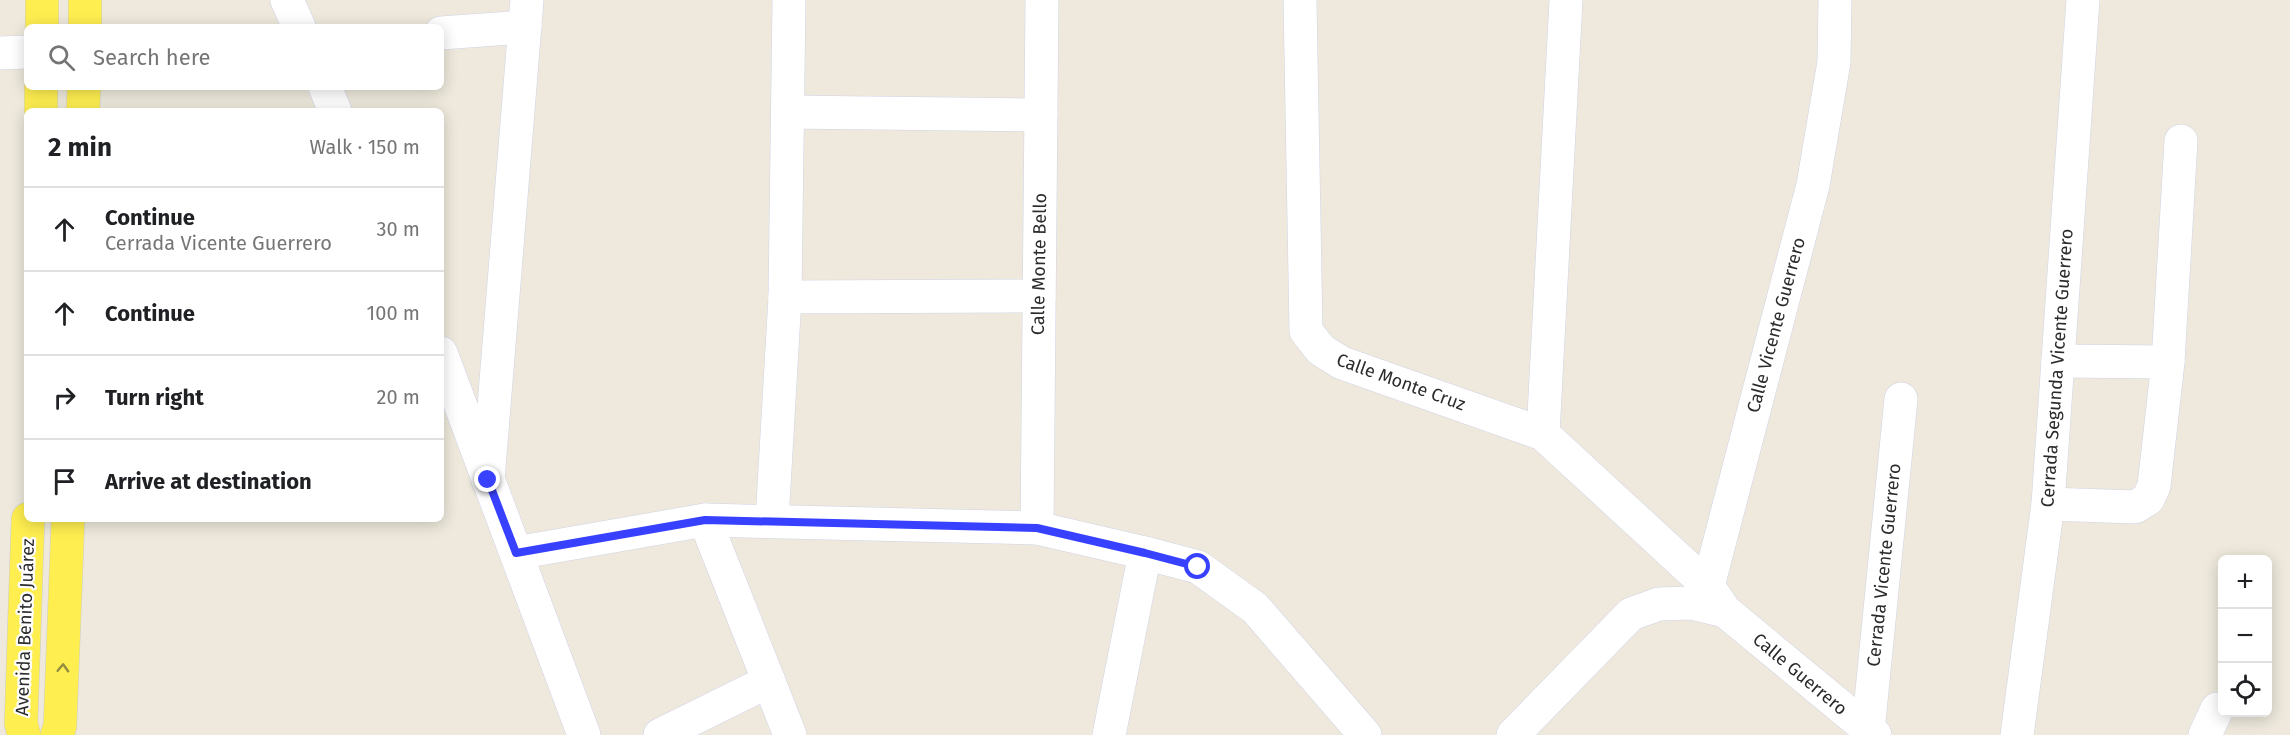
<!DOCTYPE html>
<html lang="en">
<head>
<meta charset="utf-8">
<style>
  body { margin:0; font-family:"Fira Sans",sans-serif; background:#f2f2f2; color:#202124 }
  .controls { position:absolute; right:18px; bottom:18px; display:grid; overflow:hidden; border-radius:9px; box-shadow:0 3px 15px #0003 }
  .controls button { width:54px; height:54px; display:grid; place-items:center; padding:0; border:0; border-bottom:2px solid #e0e0e0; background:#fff; color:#202124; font:30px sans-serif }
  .stop { position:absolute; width:18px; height:18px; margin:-14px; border:4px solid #3841ff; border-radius:50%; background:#fff }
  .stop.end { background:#3841ff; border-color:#fff; box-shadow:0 2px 6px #0008 }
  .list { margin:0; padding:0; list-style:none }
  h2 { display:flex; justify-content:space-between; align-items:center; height:78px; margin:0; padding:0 24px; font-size:26px }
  h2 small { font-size:20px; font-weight:400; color:#757577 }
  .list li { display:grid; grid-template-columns:39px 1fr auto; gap:18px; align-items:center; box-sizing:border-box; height:84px; padding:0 24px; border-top:2px solid #e0e0e0 }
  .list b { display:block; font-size:22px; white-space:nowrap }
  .list p { margin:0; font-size:20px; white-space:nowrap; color:#757577 }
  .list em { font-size:20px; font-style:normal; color:#757577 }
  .icon { flex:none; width:33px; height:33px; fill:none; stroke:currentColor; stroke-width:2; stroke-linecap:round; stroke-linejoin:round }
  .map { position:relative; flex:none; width:2290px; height:735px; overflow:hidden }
  .search { position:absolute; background:#fff; box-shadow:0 3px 15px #0003; left:24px; top:24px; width:420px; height:66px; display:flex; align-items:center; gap:15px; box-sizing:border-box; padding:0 21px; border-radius:9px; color:#757577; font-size:22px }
  .panel { position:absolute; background:#fff; box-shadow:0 3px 15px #0003; left:24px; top:108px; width:420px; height:414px; border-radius:9px }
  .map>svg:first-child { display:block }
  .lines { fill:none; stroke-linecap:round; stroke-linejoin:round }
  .minor-casing { stroke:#d1d2e5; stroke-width:34 }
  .major-casing { stroke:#ccc; stroke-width:34 }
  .minor { stroke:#fff; stroke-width:33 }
  .major { stroke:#feee50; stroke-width:33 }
  .oneway { stroke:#948c3e }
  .route { stroke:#3841ff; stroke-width:8 }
  .labels { text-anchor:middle; stroke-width:4.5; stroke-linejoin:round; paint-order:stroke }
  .street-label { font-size:18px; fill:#2b2b2b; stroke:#fff }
</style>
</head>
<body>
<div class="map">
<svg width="2290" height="735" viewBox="0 0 2290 735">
  <rect width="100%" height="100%" fill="#eee9dc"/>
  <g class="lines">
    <g class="minor-casing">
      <g id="minor">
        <path d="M287,0L299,27"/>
        <path d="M1300,0L1306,331L1321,350L1342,363L1543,434L1708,586L1725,611L1875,735"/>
        <path d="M441,33L525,27"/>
        <path d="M0,53L27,52"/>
        <path d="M325,87L335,111"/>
        <path d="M788,112L1041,115"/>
        <path d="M785,297L1039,296"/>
        <path d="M441,353L584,735"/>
        <path d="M2058,361L2168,362"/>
        <path d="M1543,434L1566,0"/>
        <path d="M488,480L527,0"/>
        <path d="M2048,504L2135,507L2148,499L2154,486L2168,362L2181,141"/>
        <path d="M705,520L790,735"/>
        <path d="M772,521L785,297L789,0"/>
        <path d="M1037,528L1042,0"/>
        <path d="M516,553L705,520L1037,528L1145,553L1198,567L1255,608L1365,735"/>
        <path d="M1708,586L1813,185L1834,62L1835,0"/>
        <path d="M1868,731L1901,399"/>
        <path d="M660,735L769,681"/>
        <path d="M1109,735L1145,553"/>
        <path d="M1513,735L1631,614L1659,604L1691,603L1725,611"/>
        <path d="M2017,735L2048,504L2083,0"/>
        <path d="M2205,735L2217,709"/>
      </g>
    </g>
    <g class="major-casing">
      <g id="major">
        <path d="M42,0V27"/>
        <path d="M85,0V27"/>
        <path d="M41,111V87"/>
        <path d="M83,111L84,87"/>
        <path d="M24,735L21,723L28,519"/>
        <path d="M57,735L60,726L68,519"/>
      </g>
    </g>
    <use href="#minor" class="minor"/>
    <use href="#major" class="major"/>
  </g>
  <defs><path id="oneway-chevron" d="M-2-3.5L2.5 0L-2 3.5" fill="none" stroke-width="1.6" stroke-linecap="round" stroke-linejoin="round" transform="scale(1.5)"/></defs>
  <use class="oneway" href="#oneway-chevron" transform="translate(63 668) rotate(-88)"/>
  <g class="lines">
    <path class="route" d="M488,480L516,553L705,520L1037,528L1145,553L1198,567"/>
  </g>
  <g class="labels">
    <g class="street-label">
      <text transform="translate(1039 264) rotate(-89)" y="6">Calle Monte Bello</text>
      <text transform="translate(1776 325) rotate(-75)" y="6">Calle Vicente Guerrero</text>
      <text transform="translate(2057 368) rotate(-86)" y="6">Cerrada Segunda Vicente Guerrero</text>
      <text transform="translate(1401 382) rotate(20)" y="6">Calle Monte Cruz</text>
      <text transform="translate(1884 565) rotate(-84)" y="6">Cerrada Vicente Guerrero</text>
      <text transform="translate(25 627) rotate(-88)" y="6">Avenida Benito Juárez</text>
      <text transform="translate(1800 674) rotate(40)" y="6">Calle Guerrero</text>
    </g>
  </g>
</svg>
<div class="controls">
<button>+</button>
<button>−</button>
<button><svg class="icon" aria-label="locate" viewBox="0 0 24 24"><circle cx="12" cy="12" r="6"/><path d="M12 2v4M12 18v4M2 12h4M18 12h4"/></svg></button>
</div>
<div class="stop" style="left:1198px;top:567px"></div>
<div class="stop end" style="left:488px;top:480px"></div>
<div class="search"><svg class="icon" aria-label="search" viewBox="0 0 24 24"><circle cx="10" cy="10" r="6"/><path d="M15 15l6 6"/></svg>Search here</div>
<section class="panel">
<h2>2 min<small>Walk · 150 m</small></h2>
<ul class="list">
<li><svg class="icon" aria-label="ahead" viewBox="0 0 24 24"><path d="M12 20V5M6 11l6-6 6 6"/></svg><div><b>Continue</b><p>Cerrada Vicente Guerrero</p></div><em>30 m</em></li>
<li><svg class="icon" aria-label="ahead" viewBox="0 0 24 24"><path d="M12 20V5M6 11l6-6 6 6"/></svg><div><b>Continue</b></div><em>100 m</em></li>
<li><svg class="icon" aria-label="right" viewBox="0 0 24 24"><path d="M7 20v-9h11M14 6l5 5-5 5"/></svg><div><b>Turn right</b></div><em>20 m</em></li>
<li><svg class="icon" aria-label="arrive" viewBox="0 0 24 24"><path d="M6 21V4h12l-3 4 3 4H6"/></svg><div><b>Arrive at destination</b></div></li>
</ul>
</section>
</div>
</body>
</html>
